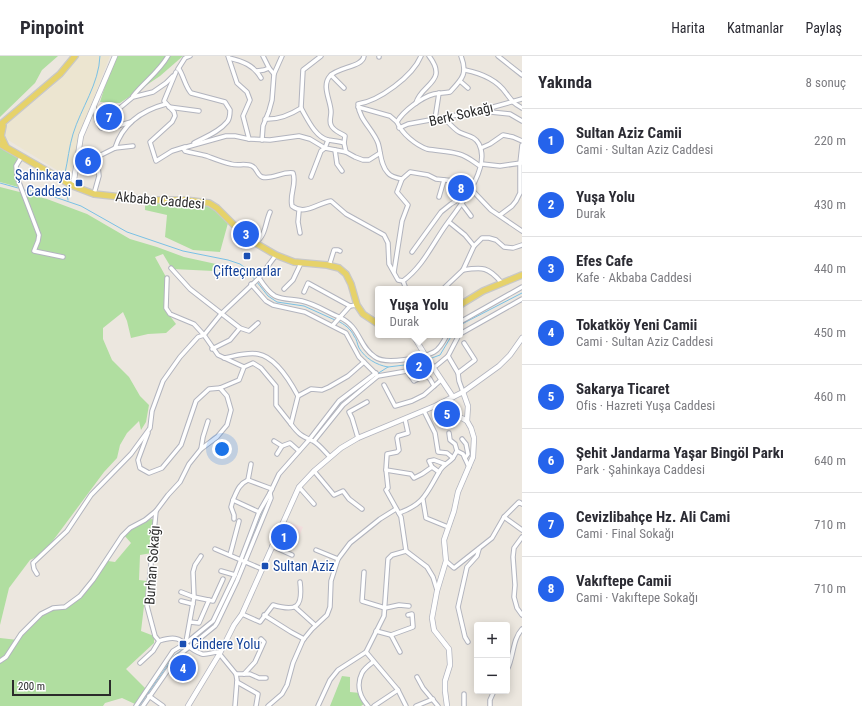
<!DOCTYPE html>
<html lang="tr">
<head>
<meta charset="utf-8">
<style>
  body { margin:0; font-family:"Roboto Condensed",sans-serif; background:#f2f2f3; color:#2b2b33 }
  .controls { position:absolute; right:12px; bottom:12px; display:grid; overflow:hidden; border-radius:4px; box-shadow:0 2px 10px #0003 }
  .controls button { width:36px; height:36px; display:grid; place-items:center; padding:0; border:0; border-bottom:1px solid #e1e1e2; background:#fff; color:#2b2b33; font:20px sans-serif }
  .scale { position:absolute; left:12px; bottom:10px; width:99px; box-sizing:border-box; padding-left:4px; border:2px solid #2b2b2b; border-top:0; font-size:11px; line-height:14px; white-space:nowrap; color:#2b2b2b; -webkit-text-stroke:3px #fff; paint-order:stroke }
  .you { position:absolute; left:222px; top:393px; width:14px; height:14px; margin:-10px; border:3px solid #fff; border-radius:50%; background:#1a73e8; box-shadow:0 0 0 6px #1a73e833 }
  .badge { display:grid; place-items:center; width:26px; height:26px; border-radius:50%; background:#2563eb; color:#fff; font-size:13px; font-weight:700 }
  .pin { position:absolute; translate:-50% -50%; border:2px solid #fff; box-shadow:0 1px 4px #0006 }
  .popup { position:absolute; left:375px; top:230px; width:88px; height:52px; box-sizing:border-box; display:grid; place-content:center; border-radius:4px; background:#fff; filter:drop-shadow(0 1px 3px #0005); font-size:13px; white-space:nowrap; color:#7c7c81 }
  .popup b { font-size:15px; color:#2b2b33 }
  .popup::after { content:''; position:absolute; left:50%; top:100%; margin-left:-8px; border:8px solid transparent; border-top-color:#fff }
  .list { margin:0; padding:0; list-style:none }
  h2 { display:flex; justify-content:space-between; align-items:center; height:52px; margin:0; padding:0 16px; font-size:17px }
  h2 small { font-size:13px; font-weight:400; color:#7c7c81 }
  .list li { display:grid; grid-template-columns:26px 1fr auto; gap:12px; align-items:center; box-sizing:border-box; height:64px; padding:0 16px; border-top:1px solid #e1e1e2 }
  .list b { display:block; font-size:15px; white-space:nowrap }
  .list p { margin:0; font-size:13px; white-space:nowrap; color:#7c7c81 }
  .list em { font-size:13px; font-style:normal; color:#7c7c81 }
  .map { position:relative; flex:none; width:522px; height:650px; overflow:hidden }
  header { display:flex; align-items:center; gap:24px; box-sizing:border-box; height:56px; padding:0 20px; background:#fff; border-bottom:1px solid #e1e1e2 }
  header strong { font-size:19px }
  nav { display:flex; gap:22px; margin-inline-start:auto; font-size:14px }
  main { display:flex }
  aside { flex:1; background:#fff }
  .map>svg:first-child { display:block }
  .education { fill:#ece5d0 }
  .medical { fill:#f2dddd }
  .green { fill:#b0dea0 }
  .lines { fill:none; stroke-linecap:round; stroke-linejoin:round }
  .stream { stroke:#7ac1e5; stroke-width:1 }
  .street-casing { stroke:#b2b4be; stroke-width:5.5 }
  .secondary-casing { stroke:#b2b4be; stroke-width:6 }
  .primary-casing { stroke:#c8c8c8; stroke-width:8 }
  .street { stroke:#fff; stroke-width:3.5 }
  .secondary { stroke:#fff; stroke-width:4.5 }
  .primary { stroke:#e6d26a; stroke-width:5.5 }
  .transit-dot { fill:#1a4fb4; stroke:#fff; stroke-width:1.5 }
  .labels { text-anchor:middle; stroke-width:3; stroke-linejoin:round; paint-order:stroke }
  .street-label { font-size:14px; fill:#2b2b2b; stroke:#fff }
  .transit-label { font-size:14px; fill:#164399; stroke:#fff; text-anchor:start }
</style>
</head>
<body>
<header>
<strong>Pinpoint</strong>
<nav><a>Harita</a><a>Katmanlar</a><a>Paylaş</a></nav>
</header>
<main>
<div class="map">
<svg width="522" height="650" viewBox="0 0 522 650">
  <rect width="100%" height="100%" fill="#ece7df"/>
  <path class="education" d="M79,0H110L79,79L70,122L8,84L3,78L4,72L8,67L53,30Z"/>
  <path class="medical" d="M287,466L303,471L299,481L284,476Z"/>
  <g class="green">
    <path d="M0,0H58L42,14L35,27L0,61Z"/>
    <path d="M117,0H183L160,20L120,47L100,46L105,30Z"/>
    <path d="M0,91L19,101C11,112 14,118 18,131L0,126Z"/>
    <path d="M0,131L47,143L87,158L130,183L157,191L184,201L216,208L214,215L172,213L163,198L155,201L166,221L164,252L176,268L166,277L148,278L131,282L127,265L123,256L103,272V283L112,304L129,321L140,340L149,349L146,366L141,374L139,365L127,377L120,389L117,402L104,416L43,498L30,504L9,532L0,569Z"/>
    <path d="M176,146L204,147L215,152L228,167L220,196L193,194L165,181L167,159L145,154V147Z"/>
    <path d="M151,463L155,464L152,497L140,499L139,524L147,525L141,575L154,580V587L126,613L146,633L135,648L122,642L105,647L103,650H0V582L18,584L43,556L72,547L108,505L115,506L131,487L124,479L129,475Z"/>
    <path d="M342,620L350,621V636L360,637L364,648L361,650H330Z"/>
  </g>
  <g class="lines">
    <g class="stream">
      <path d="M65,122V117C68,104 69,91 73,78C81,52 99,28 100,0"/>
      <path d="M0,127L18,132"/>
      <path d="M66,129L68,144"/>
      <path d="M25,134L46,138L81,150L127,176L183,195L228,204L240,208L248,214L255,224"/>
      <path d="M257,226L268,240L277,246L304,250L335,264"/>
      <path d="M338,265C344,268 351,273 354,280C357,283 357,288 359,292C365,302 376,309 388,311"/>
      <path d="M460,269L522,237"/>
      <path d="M429,303L440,299L452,279"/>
      <path d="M377,318L388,311L421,307L427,304"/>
      <path d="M334,354L344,343"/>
      <path d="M243,504L267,446"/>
      <path d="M139,650L174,600L214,568L218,558"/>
    </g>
    <g class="street-casing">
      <g id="street">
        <path d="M228,0L237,27L247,36L250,44L243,60L249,83"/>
        <path d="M421,0C413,20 379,45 358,48C359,64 373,73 378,87C381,96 380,109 388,117C391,121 397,122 402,123L410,116L428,119L436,123L473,127"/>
        <path d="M461,0C468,18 462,23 450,36C445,37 439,37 434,38C422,41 403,55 397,66C402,78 416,89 427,93C438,95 449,95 459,98C467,100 474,106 480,110"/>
        <path d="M498,0L522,19"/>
        <path d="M379,1V0"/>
        <path d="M229,2C242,5 254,9 261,22"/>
        <path d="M178,13L185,2L190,0"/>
        <path d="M179,13C184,21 185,30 191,37L225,46L230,54C230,58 230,63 227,66C219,76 205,81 194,87"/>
        <path d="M465,14C480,17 497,24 506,37C512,45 513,47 522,52"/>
        <path d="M257,15L264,14L269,12"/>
        <path d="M176,16L164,45L174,56L175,60L172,66L150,86L156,105L172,95L185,91"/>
        <path d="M274,18L282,0"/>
        <path d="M331,19L344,32"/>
        <path d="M460,25L468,32"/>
        <path d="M133,40C144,26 159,16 168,0"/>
        <path d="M416,47C421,28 449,26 429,0"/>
        <path d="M94,50L97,65L101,72H110L131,66"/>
        <path d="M169,51L199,55"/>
        <path d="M358,51L390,60L397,66"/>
        <path d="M301,52C307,62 315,81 328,84C334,85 339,85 344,87"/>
        <path d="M481,55L510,58L522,65"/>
        <path d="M265,63C279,64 290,59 301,52L303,14L321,0"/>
        <path d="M435,63L439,37"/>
        <path d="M118,70L114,59L115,56L133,41L153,36L166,27L173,20"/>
        <path d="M399,72L408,68L479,55L522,43"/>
        <path d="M262,84L263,70L269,55L272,44L274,18L269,12L263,0"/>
        <path d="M115,92C123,67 143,54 166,48"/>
        <path d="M481,92L490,88L503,79L513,81L522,85"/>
        <path d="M335,94L337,108L342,115"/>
        <path d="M346,96L344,87L345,80C341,77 333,75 331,69C329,65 331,61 331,56C331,45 321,30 330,20C338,11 363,11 364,0"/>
        <path d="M380,97L369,104H363L355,101L346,96L325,92L310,83L299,80L270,84L249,83L235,80H226L183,92L185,95C192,97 200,98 207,100C215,103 222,106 231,108C237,110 247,107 252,110C257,112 257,119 262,121C272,124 283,115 293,117C297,128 289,139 292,150C305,160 317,147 331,145L346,158L384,179L388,187L389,208L398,224L403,225C422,211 431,191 444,172C457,153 492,113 479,88C475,80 467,80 459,76C454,73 448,66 444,62"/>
        <path d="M22,100L16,110L17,121L39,179L38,185L34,195L63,201"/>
        <path d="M482,108L500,110L521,107"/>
        <path d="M311,121L321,95L325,92L328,84"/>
        <path d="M471,133L491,154L522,175"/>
        <path d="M94,138L99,120L97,101L115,92L133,90"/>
        <path d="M439,141L444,124"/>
        <path d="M462,148L471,160"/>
        <path d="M299,155L298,166L300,177"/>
        <path d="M500,159L512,150L516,145L520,137V107L522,89"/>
        <path d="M449,166L465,179L474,190"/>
        <path d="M255,187C266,180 265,167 270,156"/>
        <path d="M412,196L441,156L451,148L469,137"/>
        <path d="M329,210L334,194H338L340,195"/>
        <path d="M171,212L190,233L240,272L249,275L258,267"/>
        <path d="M463,214C483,211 488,211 501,226"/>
        <path d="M394,216L402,165L408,149L397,136L402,123"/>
        <path d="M167,222L166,252L170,258L194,268L204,279L218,299L244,311"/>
        <path d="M259,222C263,228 268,236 275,240C283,244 293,243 302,245C315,248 327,256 339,261C361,271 358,290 375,301C385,309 423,302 434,296C440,293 444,285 447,279"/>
        <path d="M403,225L406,233"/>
        <path d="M251,228L266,245L273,249L305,256L346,277L359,301L376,318"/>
        <path d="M284,233L293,224L301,207"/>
        <path d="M443,233L463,214L474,190L482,182H489L496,184L504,191L513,192L522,189"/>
        <path d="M304,236L308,227L350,250"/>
        <path d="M460,266L522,231"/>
        <path d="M333,269L350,250L357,249"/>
        <path d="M460,278L522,243"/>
        <path d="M212,293L230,284L240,272"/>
        <path d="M448,300L458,317L459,325L463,336"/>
        <path d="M224,302C235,300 247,296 258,298C276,301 290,325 298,340"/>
        <path d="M407,315L414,325L426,319L430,323L434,330"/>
        <path d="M458,317L475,304L464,287"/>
        <path d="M384,329L395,350L412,345L424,339L441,324"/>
        <path d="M424,355L435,377L438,396L447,397L453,402"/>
        <path d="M405,363L408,377L398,380L397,382L399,394L397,396L387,398L386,413L388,432L386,434L401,461L406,495L427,511L433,521L437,534"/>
        <path d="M148,377L138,404L140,412L149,417L162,412L181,389L196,345L209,333L220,332L239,324L244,311L253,307L261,312L276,330V349L291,368"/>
        <path d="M449,377L450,384L455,388L457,395"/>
        <path d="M358,382L352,362L349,356L367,346"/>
        <path d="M462,383L466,388L468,398L465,402"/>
        <path d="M274,385L282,390"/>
        <path d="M314,385L343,349L378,320L436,310L448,300L459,279"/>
        <path d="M201,393L203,381L208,365"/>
        <path d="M277,398L282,390L290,387L299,395"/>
        <path d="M330,401C325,396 319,388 313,385C302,380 299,379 291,368L298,340L311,333L322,334L329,331L348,320L364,306"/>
        <path d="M386,414L411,418L414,422L422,418L432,411"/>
        <path d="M314,415L334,439L343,435L349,443L362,453"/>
        <path d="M439,416L432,411L429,405L434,404L445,408"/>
        <path d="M248,424L251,408"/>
        <path d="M299,431L314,448"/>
        <path d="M233,444L231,451L234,459V463"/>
        <path d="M423,444L426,462L448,471"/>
        <path d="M156,455L147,550L155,580L159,585"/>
        <path d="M259,456L233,444C237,435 239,428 248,424L272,433"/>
        <path d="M399,457C424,448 426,438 439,416C442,410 447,408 452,403C454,401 455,398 457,395L463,398L469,411"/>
        <path d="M504,461L522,474"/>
        <path d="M522,481L514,492L513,501L515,529L514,541L517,552L522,559"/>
        <path d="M272,490L292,499"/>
        <path d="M215,493L262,513"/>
        <path d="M316,494L338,503"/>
        <path d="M230,499L239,465"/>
        <path d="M446,505L454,512L492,482L504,461L519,446L522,448"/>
        <path d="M221,515L235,519"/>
        <path d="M364,516L362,545L385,552L399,549L409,550"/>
        <path d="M37,518L34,513L33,507L67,475L91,439L131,398L150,372L152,355L163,325L180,301L198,281L204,279L221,258L259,222L276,199"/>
        <path d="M181,536L194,541L213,545L223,523"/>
        <path d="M181,545L193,548"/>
        <path d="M295,551L315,569"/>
        <path d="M242,558L260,566L273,549C297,556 303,551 300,526"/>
        <path d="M264,559L291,576L304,583"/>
        <path d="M190,566L199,567L209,544"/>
        <path d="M376,575L391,579L413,571L412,558L408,559"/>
        <path d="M391,579L400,596"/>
        <path d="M186,586L194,541L193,516L195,509L201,500"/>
        <path d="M468,586L465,581L458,551L467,511L477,500L479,493"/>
        <path d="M366,596L398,634L406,650"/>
        <path d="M0,605L6,601L21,578L41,558L53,552L65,551L80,540L93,524L122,480L130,472L145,464L156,455L168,439L180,426L189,408L201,393L217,381L227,369L231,354L227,340L220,332"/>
        <path d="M140,607L153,595L159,585C186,576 182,592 202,598C207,599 213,596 218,596L236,618L237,624L235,650"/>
        <path d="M507,614C514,601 512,584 522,573"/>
        <path d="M236,618H250L259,622H266"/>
        <path d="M244,618L255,606L264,586L261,583"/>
        <path d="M417,621L423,632L438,650"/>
        <path d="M237,626L258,638L256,650"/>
        <path d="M149,640L163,650"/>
        <path d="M136,650L173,595L186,587L213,565L235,519L259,456L270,437L279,418L309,384L339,345L376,317"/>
        <path d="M143,650L177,601L215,570L217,567L237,525L271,442L270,437"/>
        <path d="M268,650L282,638L287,629L293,607L303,584L312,573L327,559L330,551L331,525L338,503L350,487L380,463L396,453"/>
        <path d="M318,650L330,624L338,614L366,596L384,560L388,503L392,499L406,495"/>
        <path d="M368,650C360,641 356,629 362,617C364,613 369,609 373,606"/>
        <path d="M374,650L398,634"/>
        <path d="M416,650L433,643"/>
        <path d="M464,650V638"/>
        <path d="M490,650V644L494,635"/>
      </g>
    </g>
    <g class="secondary-casing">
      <g id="secondary">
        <path d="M73,130L81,80L115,0"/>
        <path d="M413,279L425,299L453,341"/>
        <path d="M463,336L468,350L467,365"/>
        <path d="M444,346L451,356L467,365L471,372L474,382L473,401L458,436L454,455L444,484L446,505L437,535L432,562L434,574L449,593L450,609L445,625V635L447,650"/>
        <path d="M188,650L220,597L234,569L242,558L299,431L314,415L341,392L358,382L435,350L463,336L499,310L510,299L522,282"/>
      </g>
    </g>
    <g class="primary-casing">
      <g id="primary">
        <path d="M0,69L60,18L75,0"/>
        <path d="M3,70L1,80L6,91"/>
        <path d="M0,88L73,130L94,138L148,144H185L209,147L217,152L247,182L276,199L294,206L327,209L339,212L346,218L351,228L357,249L363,258L378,268"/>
        <path d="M460,249L483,235L522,219"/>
      </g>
    </g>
    <use href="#street" class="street"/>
    <use href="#secondary" class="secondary"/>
    <use href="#primary" class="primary"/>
  </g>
  <g class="transit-dot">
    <rect x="75" y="123" width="8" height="8" rx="2"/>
    <rect x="243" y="196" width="8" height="8" rx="2"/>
    <rect x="261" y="506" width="8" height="8" rx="2"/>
    <rect x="179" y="584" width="8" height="8" rx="2"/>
  </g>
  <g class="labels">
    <g class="street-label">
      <text transform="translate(461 58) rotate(-13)" y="5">Berk Sokağı</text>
      <text transform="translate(160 144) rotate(5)" y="5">Akbaba Caddesi</text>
      <text transform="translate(152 509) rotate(-86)" y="5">Burhan Sokağı</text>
    </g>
    <g class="transit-label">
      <text x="71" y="124" text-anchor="end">Şahinkaya<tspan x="71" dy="16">Caddesi</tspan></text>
      <text x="247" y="220" text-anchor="middle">Çifteçınarlar</text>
      <text x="273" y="515">Sultan Aziz</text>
      <text x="191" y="593">Cindere Yolu</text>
    </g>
  </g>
</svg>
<div class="controls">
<button>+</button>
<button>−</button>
</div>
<div class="scale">200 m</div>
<div class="you"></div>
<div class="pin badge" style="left:284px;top:481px">1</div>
<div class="pin badge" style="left:419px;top:310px">2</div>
<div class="popup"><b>Yuşa Yolu</b>Durak</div>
<div class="pin badge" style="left:246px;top:178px">3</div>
<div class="pin badge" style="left:183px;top:612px">4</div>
<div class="pin badge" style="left:447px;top:358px">5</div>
<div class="pin badge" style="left:88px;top:105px">6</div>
<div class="pin badge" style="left:109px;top:61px">7</div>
<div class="pin badge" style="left:461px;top:132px">8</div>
</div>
<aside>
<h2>Yakında<small>8 sonuç</small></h2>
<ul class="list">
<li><span class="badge">1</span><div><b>Sultan Aziz Camii</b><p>Cami · Sultan Aziz Caddesi</p></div><em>220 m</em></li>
<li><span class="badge">2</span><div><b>Yuşa Yolu</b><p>Durak</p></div><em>430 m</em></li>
<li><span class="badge">3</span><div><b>Efes Cafe</b><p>Kafe · Akbaba Caddesi</p></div><em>440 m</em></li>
<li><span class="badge">4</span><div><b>Tokatköy Yeni Camii</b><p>Cami · Sultan Aziz Caddesi</p></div><em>450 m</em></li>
<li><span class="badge">5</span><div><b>Sakarya Ticaret</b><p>Ofis · Hazreti Yuşa Caddesi</p></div><em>460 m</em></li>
<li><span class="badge">6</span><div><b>Şehit Jandarma Yaşar Bingöl Parkı</b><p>Park · Şahinkaya Caddesi</p></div><em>640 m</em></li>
<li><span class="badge">7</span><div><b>Cevizlibahçe Hz. Ali Cami</b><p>Cami · Final Sokağı</p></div><em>710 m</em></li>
<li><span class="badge">8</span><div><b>Vakıftepe Camii</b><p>Cami · Vakıftepe Sokağı</p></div><em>710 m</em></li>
</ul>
</aside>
</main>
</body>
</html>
